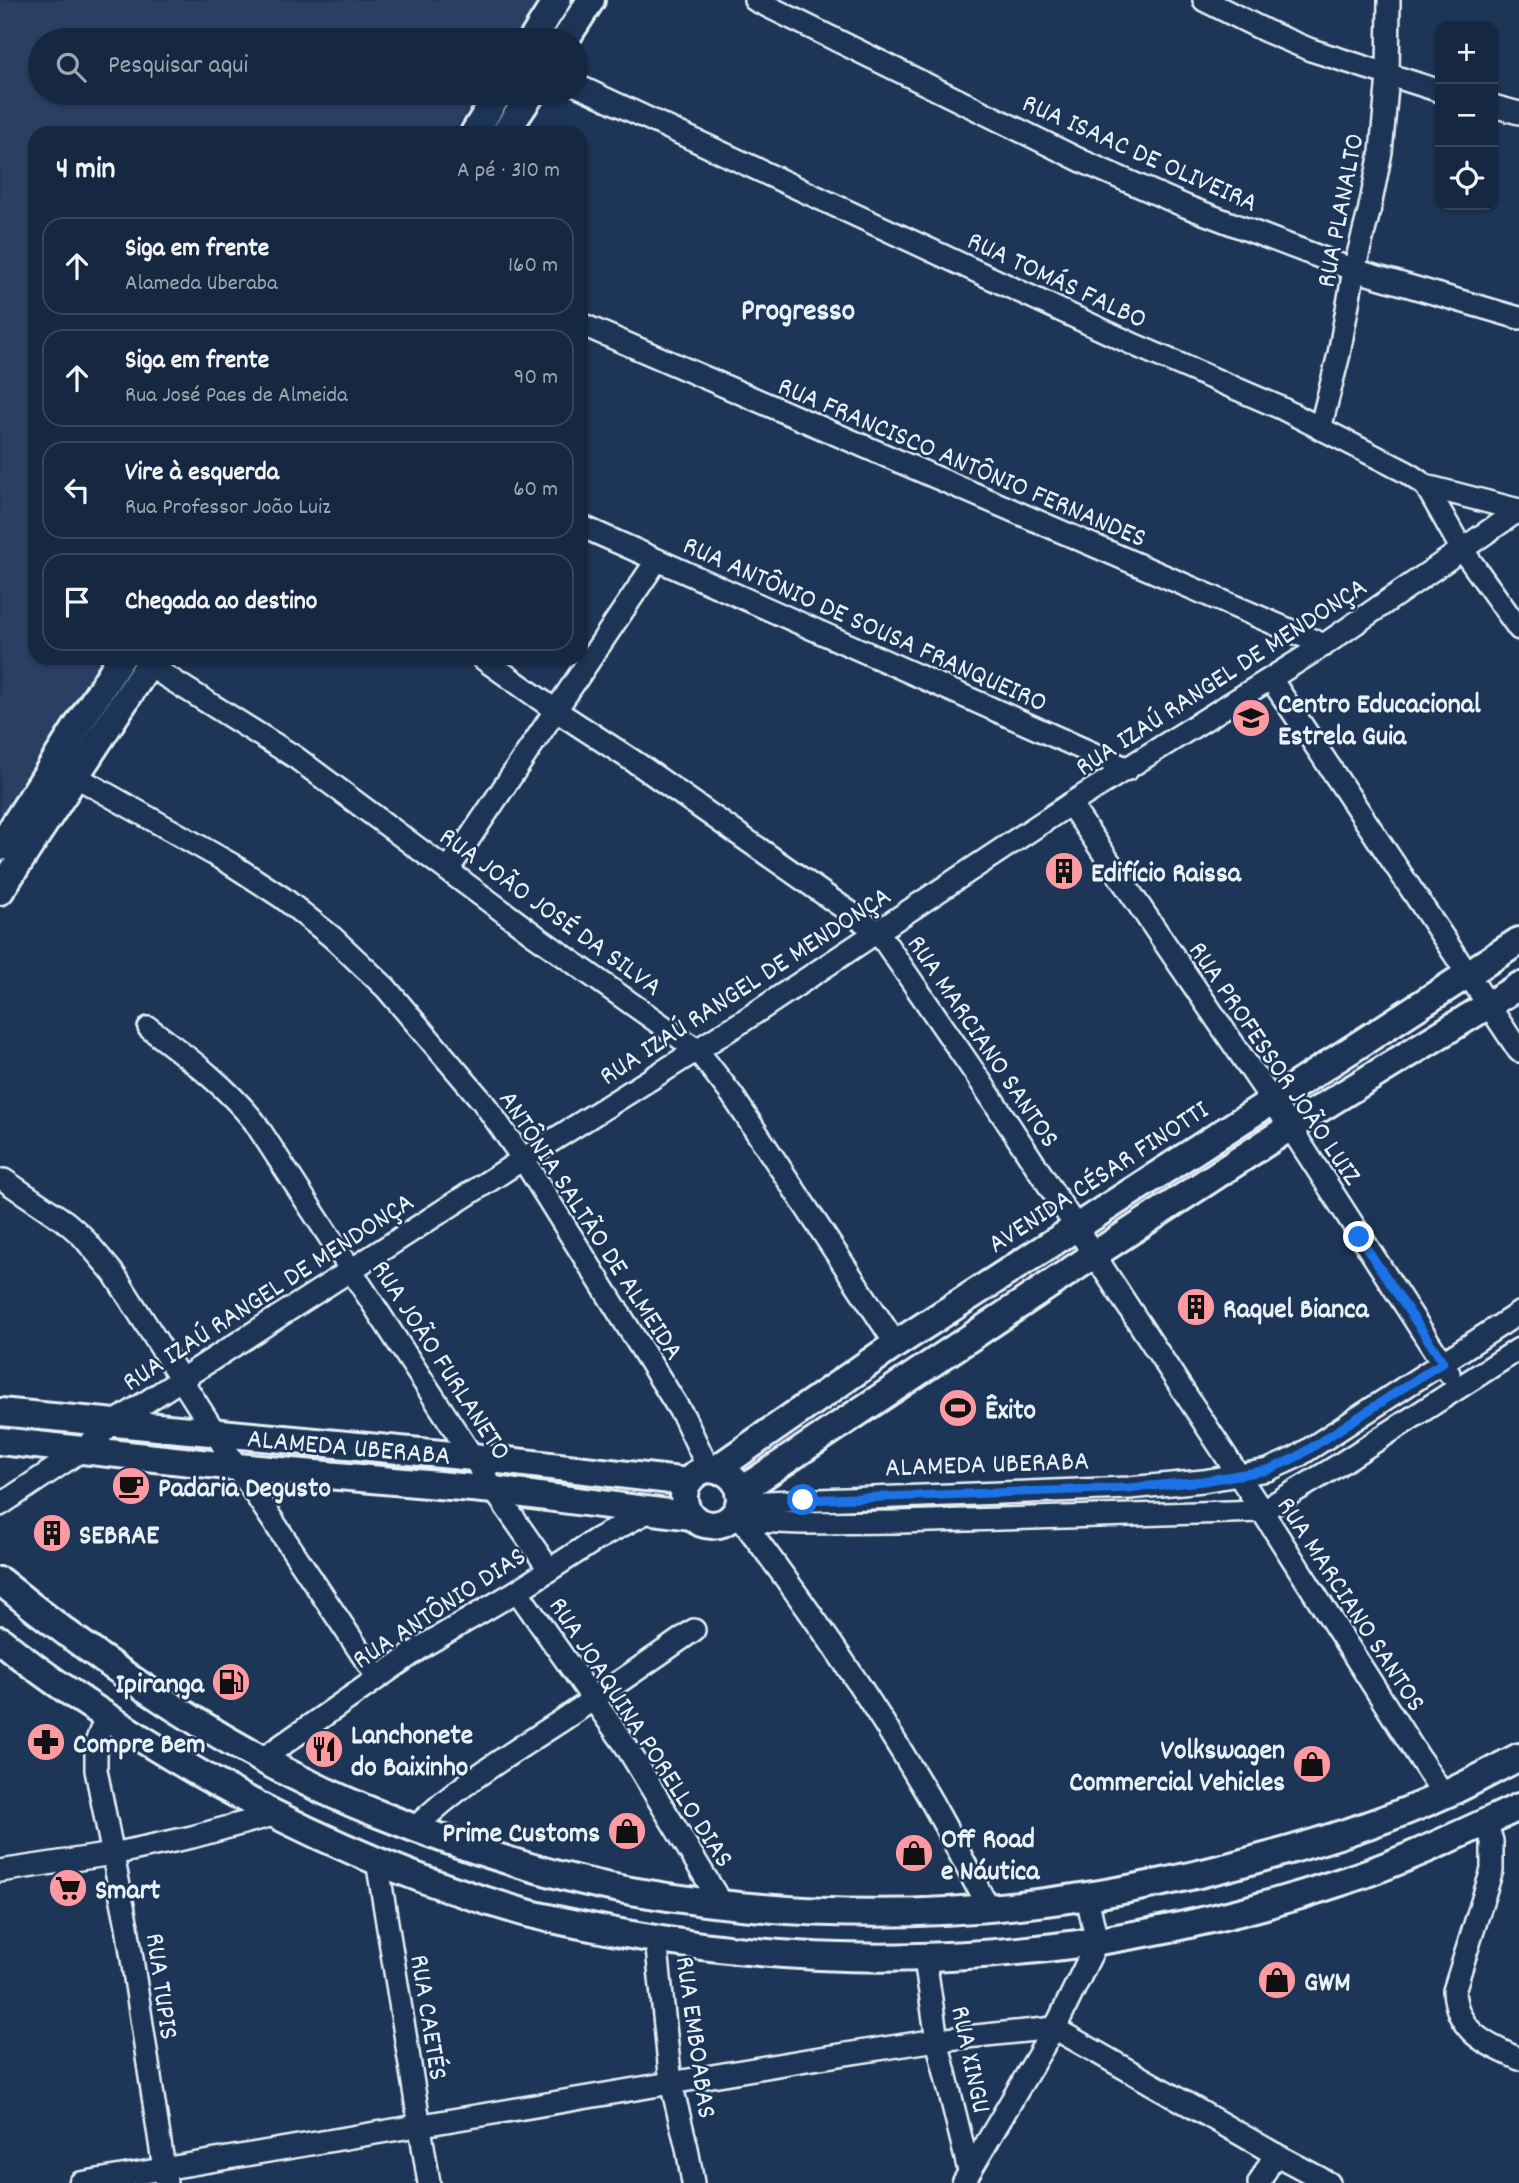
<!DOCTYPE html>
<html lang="pt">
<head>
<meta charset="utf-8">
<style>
  body { margin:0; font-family:Dekko,sans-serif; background:#23344c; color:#f1f3f6 }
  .controls { position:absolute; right:21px; top:21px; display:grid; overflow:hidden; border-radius:14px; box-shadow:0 2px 5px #0004 }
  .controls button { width:63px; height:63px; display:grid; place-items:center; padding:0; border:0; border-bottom:2px solid #35445a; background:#162841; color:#f1f3f6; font:35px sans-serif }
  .stop { position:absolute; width:21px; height:21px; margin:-16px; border:5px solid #1a73e8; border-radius:50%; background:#fff }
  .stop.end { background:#1a73e8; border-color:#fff; box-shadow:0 2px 7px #0008 }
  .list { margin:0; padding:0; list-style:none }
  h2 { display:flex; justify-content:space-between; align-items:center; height:91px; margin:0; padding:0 28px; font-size:30px }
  h2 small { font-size:23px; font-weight:400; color:#9ea6b1 }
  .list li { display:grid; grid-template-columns:46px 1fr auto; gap:21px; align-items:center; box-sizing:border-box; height:98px; margin:0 14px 14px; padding:0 14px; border:2px solid #35445a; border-radius:21px }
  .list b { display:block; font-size:26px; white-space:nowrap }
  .list p { margin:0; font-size:23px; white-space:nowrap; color:#9ea6b1 }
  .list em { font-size:23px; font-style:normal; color:#9ea6b1 }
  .icon { flex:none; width:38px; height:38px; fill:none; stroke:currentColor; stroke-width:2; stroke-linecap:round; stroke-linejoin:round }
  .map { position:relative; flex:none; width:1519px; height:2183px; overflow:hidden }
  .search { position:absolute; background:#162841; box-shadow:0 2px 5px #0004; left:28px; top:28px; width:560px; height:77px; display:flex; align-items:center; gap:18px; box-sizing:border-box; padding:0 24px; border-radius:38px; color:#9ea6b1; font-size:26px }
  .panel { position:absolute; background:#162841; box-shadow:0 2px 5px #0004; left:28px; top:126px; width:560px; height:539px; border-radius:21px }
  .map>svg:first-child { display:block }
  .built { fill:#2a4162 }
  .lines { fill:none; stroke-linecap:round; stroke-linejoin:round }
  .minor-casing { stroke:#e8f1f8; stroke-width:26 }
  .major-casing { stroke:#e8f1f8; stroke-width:32 }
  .minor { stroke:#1d3557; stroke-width:21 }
  .major { stroke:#1d3557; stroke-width:26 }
  .route { stroke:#1a73e8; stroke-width:9 }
  .labels { text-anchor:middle; stroke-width:5; stroke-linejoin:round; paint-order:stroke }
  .street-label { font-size:28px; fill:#e8f1f8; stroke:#1d3557 }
  .poi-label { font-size:28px; font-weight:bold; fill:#e8f1f8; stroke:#1d3557; text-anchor:start }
  .neighbourhood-label { font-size:30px; font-weight:bold; fill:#e8f1f8; stroke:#1d3557 }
</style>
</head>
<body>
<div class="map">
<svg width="1519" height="2183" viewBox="0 0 1519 2183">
  <rect width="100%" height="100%" fill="#1d3557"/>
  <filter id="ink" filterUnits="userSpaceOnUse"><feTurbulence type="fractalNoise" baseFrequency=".0143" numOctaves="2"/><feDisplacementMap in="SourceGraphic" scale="14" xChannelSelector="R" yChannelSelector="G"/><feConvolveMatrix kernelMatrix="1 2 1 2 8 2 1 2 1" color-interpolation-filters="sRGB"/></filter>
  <g filter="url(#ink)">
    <path class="built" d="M0,0H542L515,40H40V93H479L452,133H35V658H104L0,819Z"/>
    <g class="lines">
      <g class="minor-casing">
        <g id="minor">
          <path d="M755,0L1084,162L1185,206L1354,270L1519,318"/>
          <path d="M1204,0L1266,31L1311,50L1440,91"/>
          <path d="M576,85L1137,346L1279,407L1406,472L1426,486L1519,510"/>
          <path d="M1493,106L1519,113"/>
          <path d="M581,324L1324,645"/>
          <path d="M1320,429L1339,354L1354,270L1369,212L1381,152L1388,76L1389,0"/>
          <path d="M1426,486L1461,548L1519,629"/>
          <path d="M581,526L1128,769"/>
          <path d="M482,658L555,710L638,764L878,932L979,1079L1262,1511L1443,1795"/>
          <path d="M148,665L295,757L536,936L697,1050L732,1095L896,1344"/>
          <path d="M1271,679L1519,1051"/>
          <path d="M75,776L231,864L283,898L332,937L386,988L483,1102L523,1159L684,1417L709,1470"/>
          <path d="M1070,804L1290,1127L1449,1373"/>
          <path d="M448,870L657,560"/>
          <path d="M149,1028C187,1057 224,1084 254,1121L494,1490L549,1569"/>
          <path d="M4,1180L66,1222L82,1236L114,1274L237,1467L377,1677"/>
          <path d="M739,1503L1129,1488L1203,1481L1268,1470L1297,1457L1519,1313"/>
          <path d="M0,1505L82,1450L112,1424L523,1159L740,1023L1070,804L1324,645L1519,510"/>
          <path d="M728,1520L801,1523L899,1522L1262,1511L1329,1471L1519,1349"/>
          <path d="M742,1520C806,1604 866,1691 920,1782C945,1823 966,1867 989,1909"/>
          <path d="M517,1591L626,1746L721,1903"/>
          <path d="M106,1716L96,1743V1770L127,1926L166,2182"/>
          <path d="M262,1759L425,1645L517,1591L597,1539L651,1510"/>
          <path d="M1486,1822L1492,1841V1870L1454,1991C1457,2032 1486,2044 1519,2059"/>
          <path d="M415,1828C458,1785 510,1754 561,1721C606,1691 650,1661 694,1630"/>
          <path d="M377,1860L429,2183"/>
          <path d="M0,1871L113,1854L192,1837L273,1815"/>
          <path d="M656,1939L671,2083L687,2148L693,2183"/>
          <path d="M925,1959L937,2040L969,2171"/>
          <path d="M80,2183L807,2060L937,2040L1054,2028L1275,2154L1329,2183"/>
          <path d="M963,2183L1059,2020L1097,1942L1087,1897"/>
          <path d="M1259,2183L1275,2154"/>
        </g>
      </g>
      <g class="major-casing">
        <g id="major">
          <path d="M532,40L557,0"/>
          <path d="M565,40L591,0"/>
          <path d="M474,133L499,93"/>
          <path d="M505,133L532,93"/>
          <path d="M0,847L121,658"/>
          <path d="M0,891L153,658"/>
          <path d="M0,1412L473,1457L688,1482"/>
          <path d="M0,1441L237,1467L494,1490L691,1516"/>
          <circle cx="712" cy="1497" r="28"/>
          <path d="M715,1470L896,1344L1519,941"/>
          <path d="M739,1492L1094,1255L1290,1127L1519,986"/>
          <path d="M0,1581C115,1674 243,1761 381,1815C461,1847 546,1876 631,1891C847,1929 1050,1917 1261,1858C1324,1841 1387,1821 1446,1794C1471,1783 1495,1769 1519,1757"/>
          <path d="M0,1640C46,1678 96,1710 147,1742C264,1815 390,1874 523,1912C557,1921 592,1927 626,1934C868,1979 1114,1959 1347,1880C1407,1860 1462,1833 1519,1807"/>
        </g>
      </g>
      <use href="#minor" class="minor"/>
      <use href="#major" class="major"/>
    </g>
  </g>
  <g class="lines" filter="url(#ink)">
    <path class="route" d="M803,1500L1129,1488L1203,1481L1268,1470L1297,1457L1443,1362L1359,1237"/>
  </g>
  <defs>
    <g id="school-disc" transform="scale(2.0125)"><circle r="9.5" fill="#ff9aa2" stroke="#1d3557"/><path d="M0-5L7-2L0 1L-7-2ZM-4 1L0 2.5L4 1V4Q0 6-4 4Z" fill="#111"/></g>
    <g id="building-disc" transform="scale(2.0125)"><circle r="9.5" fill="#ff9aa2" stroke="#1d3557"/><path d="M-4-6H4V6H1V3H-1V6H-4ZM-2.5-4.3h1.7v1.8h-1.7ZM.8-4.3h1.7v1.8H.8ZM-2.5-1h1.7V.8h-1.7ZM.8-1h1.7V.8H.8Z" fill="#111"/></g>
    <g id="stadium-disc" transform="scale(2.0125)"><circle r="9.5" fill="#ff9aa2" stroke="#1d3557"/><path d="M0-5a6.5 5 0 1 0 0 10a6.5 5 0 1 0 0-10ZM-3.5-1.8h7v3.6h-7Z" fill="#111"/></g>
    <g id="cafe-disc" transform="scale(2.0125)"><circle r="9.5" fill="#ff9aa2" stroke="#1d3557"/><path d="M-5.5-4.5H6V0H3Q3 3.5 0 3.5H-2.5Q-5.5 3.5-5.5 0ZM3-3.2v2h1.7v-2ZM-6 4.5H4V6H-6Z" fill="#111"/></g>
    <g id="fuel-disc" transform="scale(2.0125)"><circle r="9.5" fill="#ff9aa2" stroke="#1d3557"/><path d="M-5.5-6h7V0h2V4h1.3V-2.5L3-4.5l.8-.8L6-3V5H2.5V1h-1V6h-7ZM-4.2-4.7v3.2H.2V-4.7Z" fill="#111"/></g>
    <g id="pharmacy-disc" transform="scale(2.0125)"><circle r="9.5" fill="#ff9aa2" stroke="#1d3557"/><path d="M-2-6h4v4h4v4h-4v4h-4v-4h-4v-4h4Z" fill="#111"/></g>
    <g id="restaurant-disc" transform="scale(2.0125)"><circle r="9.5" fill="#ff9aa2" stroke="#1d3557"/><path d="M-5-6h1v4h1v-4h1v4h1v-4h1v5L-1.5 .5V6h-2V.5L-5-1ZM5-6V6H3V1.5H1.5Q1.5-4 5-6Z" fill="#111"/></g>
    <g id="shop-disc" transform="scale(2.0125)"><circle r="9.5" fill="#ff9aa2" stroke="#1d3557"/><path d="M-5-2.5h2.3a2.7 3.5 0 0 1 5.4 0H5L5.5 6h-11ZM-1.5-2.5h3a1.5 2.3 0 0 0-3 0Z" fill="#111"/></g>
    <g id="supermarket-disc" transform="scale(2.0125)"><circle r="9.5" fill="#ff9aa2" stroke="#1d3557"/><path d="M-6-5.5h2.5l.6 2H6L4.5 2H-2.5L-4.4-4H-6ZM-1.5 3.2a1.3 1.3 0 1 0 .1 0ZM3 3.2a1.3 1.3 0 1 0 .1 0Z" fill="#111"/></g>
  </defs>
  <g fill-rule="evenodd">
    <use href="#school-disc" x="1251" y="718"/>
    <use href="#building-disc" x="1064" y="871"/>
    <use href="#building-disc" x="1196" y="1307"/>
    <use href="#stadium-disc" x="958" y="1408"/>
    <use href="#cafe-disc" x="131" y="1486"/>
    <use href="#building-disc" x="52" y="1533"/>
    <use href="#fuel-disc" x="231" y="1682"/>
    <use href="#pharmacy-disc" x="46" y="1742"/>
    <use href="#restaurant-disc" x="324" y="1749"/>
    <use href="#shop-disc" x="1312" y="1764"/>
    <use href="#shop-disc" x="627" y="1831"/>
    <use href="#shop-disc" x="914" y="1853"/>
    <use href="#supermarket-disc" x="68" y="1888"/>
    <use href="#shop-disc" x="1277" y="1980"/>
  </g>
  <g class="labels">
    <g class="street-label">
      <text transform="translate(1141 151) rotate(24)" y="10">RUA ISAAC DE OLIVEIRA</text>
      <text transform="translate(1338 210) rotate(-79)" y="10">RUA PLANALTO</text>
      <text transform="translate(1058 278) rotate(25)" y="10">RUA TOMÁS FALBO</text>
      <text transform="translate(963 460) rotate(23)" y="10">RUA FRANCISCO ANTÔNIO FERNANDES</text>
      <text transform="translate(866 622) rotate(24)" y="10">RUA ANTÔNIO DE SOUSA FRANQUEIRO</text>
      <text transform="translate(1220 675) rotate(-33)" y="10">RUA IZAÚ RANGEL DE MENDONÇA</text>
      <text transform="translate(552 910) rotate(36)" y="10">RUA JOÃO JOSÉ DA SILVA</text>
      <text transform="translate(744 984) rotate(-33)" y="10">RUA IZAÚ RANGEL DE MENDONÇA</text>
      <text transform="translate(985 1040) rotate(56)" y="10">RUA MARCIANO SANTOS</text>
      <text transform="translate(1277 1062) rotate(56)" y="10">RUA PROFESSOR JOÃO LUIZ</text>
      <text transform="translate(1097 1175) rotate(-33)" y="10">AVENIDA CÉSAR FINOTTI</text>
      <text transform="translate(593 1224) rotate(57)" y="10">ANTÔNIA SALTÃO DE ALMEIDA</text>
      <text transform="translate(267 1290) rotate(-33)" y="10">RUA IZAÚ RANGEL DE MENDONÇA</text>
      <text transform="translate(443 1359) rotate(57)" y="10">RUA JOÃO FURLANETO</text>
      <text transform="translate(349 1445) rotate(5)" y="10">ALAMEDA UBERABA</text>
      <text transform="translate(987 1462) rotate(-2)" y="10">ALAMEDA UBERABA</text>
      <text transform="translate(1353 1603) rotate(57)" y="10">RUA MARCIANO SANTOS</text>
      <text transform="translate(438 1606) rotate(-33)" y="10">RUA ANTÔNIO DIAS</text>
      <text transform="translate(643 1731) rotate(57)" y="10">RUA JOAQUINA PORELLO DIAS</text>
      <text transform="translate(164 1986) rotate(82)" y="10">RUA TUPIS</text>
      <text transform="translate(431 2017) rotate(81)" y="10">RUA CAETÉS</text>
      <text transform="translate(698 2037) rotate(82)" y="10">RUA EMBOABAS</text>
      <text transform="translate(973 2059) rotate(78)" y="10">RUA XINGU</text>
    </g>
    <g class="poi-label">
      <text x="1278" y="712">Centro Educacional<tspan x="1278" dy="32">Estrela Guia</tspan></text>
      <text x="1091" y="881">Edifício Raissa</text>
      <text x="1223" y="1317">Raquel Bianca</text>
      <text x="985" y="1418">Êxito</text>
      <text x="158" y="1496">Padaria Degusto</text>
      <text x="79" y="1543">SEBRAE</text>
      <text x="204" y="1692" text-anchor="end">Ipiranga</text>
      <text x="351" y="1743">Lanchonete<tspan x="351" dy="32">do Baixinho</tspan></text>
      <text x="73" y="1752">Compre Bem</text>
      <text x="1285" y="1758" text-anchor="end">Volkswagen<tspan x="1285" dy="32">Commercial Vehicles</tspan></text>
      <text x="600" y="1841" text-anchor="end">Prime Customs</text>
      <text x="941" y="1847">Off Road<tspan x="941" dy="32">e Náutica</tspan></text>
      <text x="95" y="1898">Smart</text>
      <text x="1304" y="1990">GWM</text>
    </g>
    <g class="neighbourhood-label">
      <text x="798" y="319">Progresso</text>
    </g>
  </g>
</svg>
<div class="controls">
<button>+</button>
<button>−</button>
<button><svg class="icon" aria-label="locate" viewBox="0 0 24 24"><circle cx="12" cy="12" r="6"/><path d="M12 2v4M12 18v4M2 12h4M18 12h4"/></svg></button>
</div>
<div class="stop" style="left:803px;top:1500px"></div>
<div class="stop end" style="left:1359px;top:1237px"></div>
<div class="search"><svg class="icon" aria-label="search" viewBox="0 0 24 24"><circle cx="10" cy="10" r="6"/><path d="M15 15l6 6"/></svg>Pesquisar aqui</div>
<section class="panel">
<h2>4 min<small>A pé · 310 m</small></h2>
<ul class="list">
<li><svg class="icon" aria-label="ahead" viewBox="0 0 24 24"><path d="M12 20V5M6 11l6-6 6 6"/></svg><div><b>Siga em frente</b><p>Alameda Uberaba</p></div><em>160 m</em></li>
<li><svg class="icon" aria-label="ahead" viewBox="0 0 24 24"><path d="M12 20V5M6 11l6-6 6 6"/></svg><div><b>Siga em frente</b><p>Rua José Paes de Almeida</p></div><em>90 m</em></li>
<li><svg class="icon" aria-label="left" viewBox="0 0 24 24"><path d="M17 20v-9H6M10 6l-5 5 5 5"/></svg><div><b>Vire à esquerda</b><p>Rua Professor João Luiz</p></div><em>60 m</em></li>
<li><svg class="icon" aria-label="arrive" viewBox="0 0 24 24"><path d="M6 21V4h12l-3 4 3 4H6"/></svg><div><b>Chegada ao destino</b></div></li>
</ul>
</section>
</div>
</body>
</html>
